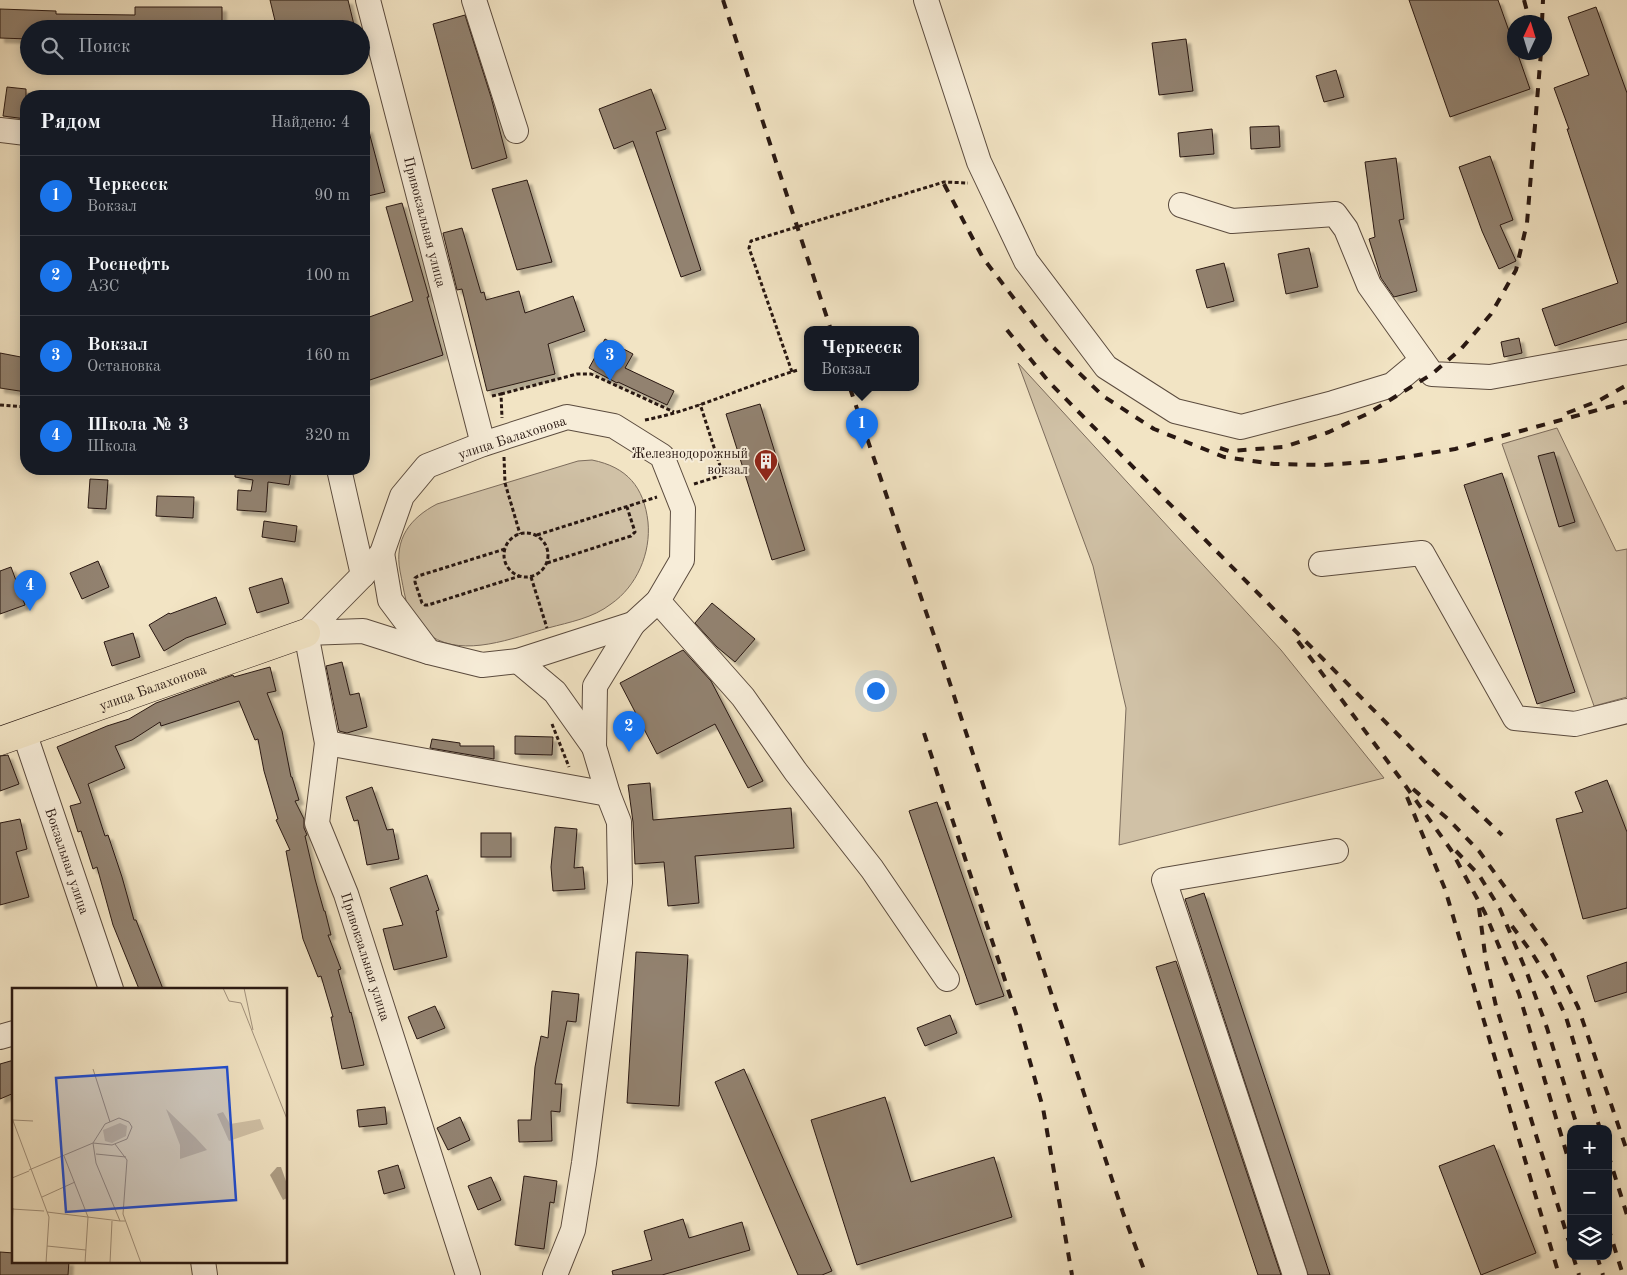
<!DOCTYPE html>
<html lang="ru">
<head>
<meta charset="utf-8">
<style>
  body { margin:0; font-family:"Old Standard TT",serif; background:#20242c; color:#f1f3f6 }
  .controls { position:absolute; right:15px; bottom:15px; display:grid; overflow:hidden; border-radius:10px; box-shadow:0 2px 12px #0003 }
  .controls button { width:45px; height:45px; display:grid; place-items:center; padding:0; border:0; border-bottom:1px solid #363941; background:#171b24; color:#f1f3f6; font:25px sans-serif }
  .compass { position:absolute; left:1507px; top:15px; width:45px; height:45px; border-radius:50%; background:#171b24; box-shadow:0 2px 12px #0003; rotate:4deg }
  .you { position:absolute; left:875px; top:690px; width:18px; height:18px; margin:-12px; border:4px solid #fff; border-radius:50%; background:#1a73e8; box-shadow:0 0 0 8px #1a73e833 }
  .badge { display:grid; place-items:center; width:32px; height:32px; border-radius:50%; background:#1a73e8; color:#fff; font-size:16px; font-weight:700 }
  .pin { position:absolute; translate:-50% -41px; filter:drop-shadow(0 1px 2px #0008) }
  .pin::after { content:''; position:absolute; top:26px; width:18px; height:15px; background:inherit; clip-path:polygon(0 0,100% 0,50% 100%) }
  .popup { position:absolute; left:804px; top:326px; width:115px; height:65px; box-sizing:border-box; display:grid; place-content:center; border-radius:10px; background:#171b24; filter:drop-shadow(0 1px 4px #0005); font-size:16px; white-space:nowrap; color:#9ea1a6 }
  .popup b { font-size:19px; color:#f1f3f6 }
  .popup::after { content:''; position:absolute; left:50%; top:100%; margin-left:-10px; border:10px solid transparent; border-top-color:#171b24 }
  .list { margin:0; padding:0; list-style:none }
  h2 { display:flex; justify-content:space-between; align-items:center; height:65px; margin:0; padding:0 20px; font-size:21px }
  h2 small { font-size:16px; font-weight:400; color:#9ea1a6 }
  .list li { display:grid; grid-template-columns:32px 1fr auto; gap:15px; align-items:center; box-sizing:border-box; height:80px; padding:0 20px; border-top:1px solid #363941 }
  .list b { display:block; font-size:19px; white-space:nowrap }
  .list p { margin:0; font-size:16px; white-space:nowrap; color:#9ea1a6 }
  .list em { font-size:16px; font-style:normal; color:#9ea1a6 }
  .icon { flex:none; width:28px; height:28px; fill:none; stroke:currentColor; stroke-width:2; stroke-linecap:round; stroke-linejoin:round }
  .map { position:relative; flex:none; width:1627px; height:1275px; overflow:hidden }
  .search { position:absolute; background:#171b24; box-shadow:0 2px 12px #0003; left:20px; top:20px; width:350px; height:55px; display:flex; align-items:center; gap:12px; box-sizing:border-box; padding:0 18px; border-radius:28px; color:#9ea1a6; font-size:19px }
  .panel { position:absolute; background:#171b24; box-shadow:0 2px 12px #0003; left:20px; top:90px; width:350px; height:385px; border-radius:20px }
  .map>svg:first-child { display:block }
  .green { fill:#d0c1a6; stroke:#7c6c5c }
  .building { fill:#92826f; stroke:#291812; filter:url(#shadow) }
  .lines { fill:none; stroke-linecap:round; stroke-linejoin:round }
  .minor-casing { stroke:#5b4b3e; stroke-width:26 }
  .major-casing { stroke:#291812; stroke-width:29 }
  .path { stroke:#291812; stroke-width:3; stroke-dasharray:4 2.5; stroke-linecap:butt }
  .minor { stroke:#f7edd9; stroke-width:24 }
  .major { stroke:#f2e4c4; stroke-width:28 }
  .rail { stroke:#291812; stroke-width:4; stroke-dasharray:9 9; stroke-linecap:butt }
  .labels { text-anchor:middle; stroke-width:4; stroke-linejoin:round; paint-order:stroke }
  .street-label { font-size:14px; fill:#291812; stroke:#f7edd9 }
  .poi-label { font-size:14px; fill:#291812; stroke:#f7edd9; text-anchor:end }
  .inset-road { fill:none; stroke:#a2927d; stroke-width:1 }
  .view { fill:#1d4ed8; fill-opacity:0.15; stroke:#1d4ed8; stroke-width:2.5 }
  .inset-edge { fill:none; stroke:#291812; stroke-width:2.5 }
</style>
</head>
<body>
<div class="map">
<svg width="1627" height="1275" viewBox="0 0 1627 1275">
  <defs>
    <filter id="shadow"><feDropShadow dx="4.5" dy="4.5" stdDeviation="1" flood-color="#0004"/></filter>
  </defs>
  <rect width="100%" height="100%" fill="#f2e4c4"/>
  <filter id="stains"><feTurbulence type="fractalNoise" baseFrequency=".004" numOctaves="4"/><feColorMatrix values="0 0 0 0 .2 0 0 0 0 .09 0 0 0 0 .02 0 0 0 .5 -.17"/></filter>
  <radialGradient id="worn" r=".72"><stop offset=".6" stop-color="#630" stop-opacity="0"/><stop offset="1" stop-color="#630" stop-opacity=".3"/></radialGradient>
  <g class="green">
    <path d="M1018,363L1281,650L1384,778L1119,845L1126,708L1093,566Z"/>
    <path d="M1557,428L1616,551L1627,549V697L1594,706L1502,444Z"/>
    <path d="M592,460C627,467 644,487 648,522C651,553 637,586 611,604C593,618 570,622 548,628C513,638 464,658 431,636C427,634 421,631 418,628C406,611 404,590 400,571C394,539 410,518 437,504L578,461Z"/>
  </g>
  <g class="building">
    <path d="M270,0H348L355,29H277Z"/>
    <path d="M1409,0H1498L1514,45V52H1517L1530,89L1450,117Z"/>
    <path d="M135,7H222V29H29V39L0,38V9L56,11V14L135,15Z"/>
    <path d="M1596,7L1627,93V322L1555,346L1542,309L1618,283L1567,129H1569L1554,88L1589,75L1568,17Z"/>
    <path d="M465,15L491,97L507,158L472,169L433,24Z"/>
    <path d="M1186,39L1193,91L1159,95L1152,43Z"/>
    <path d="M1336,70L1344,97L1324,102L1316,76Z"/>
    <path d="M7,87L26,89V119L3,116Z"/>
    <path d="M651,89L666,129L656,132L701,270L681,277L633,141L614,149L599,109Z"/>
    <path d="M1279,126L1280,147L1251,149L1250,127Z"/>
    <path d="M368,128L385,192L364,197V129Z"/>
    <path d="M1212,129L1214,154L1180,157L1178,133Z"/>
    <path d="M1490,156L1513,220L1500,225L1516,261L1499,269L1482,231L1459,167Z"/>
    <path d="M1396,158L1404,219L1399,220L1417,291L1394,297L1381,278L1369,239L1375,237L1365,162Z"/>
    <path d="M527,180L552,262L517,270L492,189Z"/>
    <path d="M402,203L429,297H427L443,355L364,382V319L413,301L386,207Z"/>
    <path d="M462,228L481,293L484,292L486,300L519,291L525,313L573,296L585,331L548,344L555,374L487,391L462,289L457,290L443,233Z"/>
    <path d="M1309,248L1318,287L1286,294L1278,254Z"/>
    <path d="M1224,263L1234,301L1207,308L1196,270Z"/>
    <path d="M1519,338L1522,353L1504,357L1501,342Z"/>
    <path d="M605,339L633,354L625,368L674,391L667,405L618,382L617,383L589,368Z"/>
    <path d="M0,353L26,358V392L0,388Z"/>
    <path d="M760,404L805,550L772,560L726,414Z"/>
    <path d="M1554,452L1575,522L1559,527L1538,456Z"/>
    <path d="M235,469H273L291,471L289,485L268,482L266,512L237,510L238,490L251,491L253,480L235,477Z"/>
    <path d="M1502,473L1575,692L1537,704L1464,485Z"/>
    <path d="M90,479L108,480L106,509L88,508Z"/>
    <path d="M157,496L194,497L193,518L156,516Z"/>
    <path d="M264,521L297,526L295,542L262,537Z"/>
    <path d="M98,561L109,587L82,599L70,573Z"/>
    <path d="M11,567L25,605L0,614V571Z"/>
    <path d="M282,578L289,603L257,613L249,588Z"/>
    <path d="M216,597L226,624L186,638L164,651L149,625L169,613L170,614Z"/>
    <path d="M712,603L755,639L735,662L717,647L695,623Z"/>
    <path d="M133,633L140,657L112,666L104,642Z"/>
    <path d="M683,650L711,681L763,781L748,788L715,724L657,754L620,683Z"/>
    <path d="M342,662L350,695L359,693L367,727L347,733L339,731L326,666Z"/>
    <path d="M270,667L276,691L267,693L282,731L291,777H292L299,800L295,801L304,819V828L307,835L305,836L315,879L324,911H325L331,935H328L341,969L338,970L350,1013L351,1012L364,1065L342,1069L331,1017H333L321,976L318,977L303,939L286,851L290,850L276,820L278,819L264,771L258,739L255,740L239,701L161,726L160,722L132,740L115,746L125,768L88,784L105,836L108,835L122,877L134,920H136L163,989H139L113,925L97,867L93,869L81,831L78,832L70,806L81,803L57,747L107,726L129,719L156,703L233,675L234,677Z"/>
    <path d="M515,736L553,737L552,755L515,754Z"/>
    <path d="M432,739L460,743V746H494V759L430,748Z"/>
    <path d="M8,755L19,784L0,791V756Z"/>
    <path d="M1607,780L1627,832V908L1583,919L1556,819L1583,812L1575,792Z"/>
    <path d="M650,783L653,820L791,808L794,848L695,856L699,903L668,906L664,862L635,864L633,822L628,785Z"/>
    <path d="M372,787L387,830L393,829L399,859L367,865L358,820L354,821L346,797Z"/>
    <path d="M937,802L1004,996L976,1005L909,811Z"/>
    <path d="M20,819L27,849L16,852L29,897L0,905V823Z"/>
    <path d="M555,827L577,829L574,868L583,867L585,889L553,891L551,867Z"/>
    <rect x="481" y="833" width="30" height="24"/>
    <path d="M427,875L439,910L436,911L447,957L394,970L383,929L403,925L390,888Z"/>
    <path d="M1204,893L1330,1275H1308L1185,899Z"/>
    <path d="M636,952L688,955L679,1106L627,1103Z"/>
    <path d="M1176,961L1281,1275H1258L1156,967Z"/>
    <path d="M1627,962V992L1595,1002L1587,976Z"/>
    <path d="M552,991L579,994L576,1022L567,1021L555,1084H562L560,1112L551,1111L552,1141L519,1142L518,1120H531L535,1067L541,1036L548,1038Z"/>
    <path d="M435,1006L445,1028L417,1039L408,1017Z"/>
    <path d="M950,1015L957,1033L925,1046L917,1028Z"/>
    <path d="M14,1060V1093L0,1099V1064Z"/>
    <path d="M744,1069L832,1271L822,1275H798L715,1082Z"/>
    <path d="M885,1097L911,1182L994,1157L1012,1217L857,1265L811,1120Z"/>
    <path d="M385,1107L387,1124L359,1127L357,1110Z"/>
    <path d="M460,1117L470,1140L448,1150L437,1128Z"/>
    <path d="M1494,1145L1536,1253L1481,1275L1439,1166Z"/>
    <path d="M398,1165L405,1188L384,1194L378,1171Z"/>
    <path d="M524,1176L557,1181L554,1203L550,1202L544,1249L515,1245Z"/>
    <path d="M491,1177L501,1200L478,1210L468,1186Z"/>
    <path d="M683,1219L689,1238L742,1222L750,1250L662,1275H613L612,1271L652,1260L644,1231Z"/>
    <path d="M0,1252L14,1253V1261H69L68,1275H0Z"/>
  </g>
  <g class="lines">
    <g class="minor-casing">
      <g id="minor">
        <path id="s1" d="M368,0L483,444"/>
        <path d="M474,0L516,131"/>
        <path d="M926,0L979,162L1026,261L1106,367L1175,411L1241,427L1333,403L1392,385L1422,360"/>
        <path d="M0,130L26,133"/>
        <path d="M1181,205L1232,221L1335,214L1346,229L1369,285L1432,374L1490,377L1627,352"/>
        <path d="M567,417L614,426L662,456L683,509L682,560L658,601L633,624L518,661L482,665L429,652L363,631L306,633L363,575L382,553L402,496L427,466L483,444Z"/>
        <path d="M339,469L363,575"/>
        <path d="M382,553L390,600L429,652"/>
        <path d="M1321,564L1422,553L1515,718L1575,724L1627,711"/>
        <path d="M658,601L743,697L796,772L872,869L947,979"/>
        <path id="s2" d="M306,633L327,743L317,823L346,894L468,1275"/>
        <path d="M518,661L555,692L594,747"/>
        <path id="s3" d="M24,732L111,989"/>
        <path d="M327,743L608,794"/>
        <path d="M0,1037L14,1033"/>
        <path d="M203,1261L205,1275"/>
        <path d="M555,1275L573,1230L584,1163L620,883L619,822L608,794L594,747L595,686L633,624"/>
        <path d="M1295,1275L1164,880L1336,851"/>
      </g>
    </g>
    <g class="major-casing">
      <g id="major">
        <path id="s4" d="M0,741L306,633"/>
      </g>
    </g>
    <g class="path">
      <path d="M792,372L749,248L751,241L944,182L968,183"/>
      <path d="M501,394L577,374H591L674,412"/>
      <path d="M492,396L501,394L502,418"/>
      <path d="M0,405L26,407"/>
      <path d="M645,420C697,410 747,385 798,370"/>
      <path d="M504,457L505,483L520,534"/>
      <path d="M694,484L723,475L700,404"/>
      <circle cx="526" cy="555" r="22"/>
      <path d="M537,535L657,497"/>
      <path d="M505,549L418,576L415,578V582L422,603L425,605H428L520,576"/>
      <path d="M547,563L631,536L635,532L627,507"/>
      <path d="M531,577L547,628"/>
      <path d="M552,724L569,767"/>
    </g>
    <use href="#minor" class="minor"/>
    <use href="#major" class="major"/>
    <g class="rail">
      <path d="M723,0L831,330"/>
      <path d="M1524,0L1530,22"/>
      <path d="M1542,22L1543,0"/>
      <path d="M944,184L983,258L1045,339L1073,367L1103,396L1154,429L1224,457L1274,464L1324,465L1381,461L1455,449L1627,402"/>
      <path d="M1007,330L1049,382L1427,764L1502,835"/>
      <path d="M850,388L941,656L1123,1213L1146,1275"/>
      <path d="M1567,413L1598,401L1627,385"/>
      <path d="M1220,448L1229,451L1284,447L1329,432L1369,413L1432,374L1461,349L1491,314L1516,270L1527,223L1541,52"/>
      <path d="M1298,641L1400,778L1451,850L1485,913L1519,994L1571,1168"/>
      <path d="M924,733L1020,1026L1043,1108L1072,1275"/>
      <path d="M1413,789L1448,819L1479,851L1550,950L1578,1007L1627,1151"/>
      <path d="M1407,797L1445,889L1559,1275"/>
      <path d="M1456,851L1479,875L1500,909L1527,973L1547,1028L1578,1129"/>
      <path d="M1479,908L1486,962L1496,1006L1571,1248"/>
      <path d="M1512,926L1532,953L1550,982L1566,1017L1600,1129"/>
      <path d="M1608,1154L1627,1215"/>
      <path d="M1608,1227L1623,1275"/>
      <path d="M1573,1256L1579,1275"/>
      <path d="M1597,1256L1603,1275"/>
    </g>
  </g>
  <defs>
    <g id="building-pin" transform="scale(1.25)"><path d="M0 17L-7.5 6A9.5 9.5 0 1 1 7.5 6Z" fill="#8f2418" stroke="#f7edd9"/><path d="M-4-6H4V6H1V3H-1V6H-4ZM-2.5-4.3h1.7v1.8h-1.7ZM.8-4.3h1.7v1.8H.8ZM-2.5-1h1.7V.8h-1.7ZM.8-1h1.7V.8H.8Z" fill="#fff"/></g>
  </defs>
  <g fill-rule="evenodd">
    <use href="#building-pin" x="766" y="461"/>
  </g>
  <g class="labels">
    <g class="street-label">
      <text dy="5" stroke="none"><textPath href="#s1" startOffset="229">Привокзальная улица</textPath></text>
      <text transform="translate(512 437) rotate(-18)" y="5">улица Балахонова</text>
      <text dy="5" stroke="none"><textPath href="#s4" startOffset="162">улица Балахонова</textPath></text>
      <text dy="5" stroke="none"><textPath href="#s3" startOffset="136">Вокзальная улица</textPath></text>
      <text dy="5" stroke="none"><textPath href="#s2" startOffset="335">Привокзальная улица</textPath></text>
    </g>
    <g class="poi-label">
      <text x="748" y="458">Железнодорожный<tspan x="748" dy="16">вокзал</tspan></text>
    </g>
  </g>
  <g transform="translate(12 988)">
    <rect width="275" height="275" fill="#f2e4c4"/>
    <path d="M154,121L183,149L195,162L168,171V157ZM211,124L218,136L248,131L252,141L217,153L205,126ZM108,135L115,138L114,148L100,155L93,153L91,142Z" fill="#d0c1a6"/>
    <path d="M265,179H269L275,196V210L271,212L258,187Z" fill="#ae9f87"/>
    <path class="inset-road" d="M211,0L217,13L229,15L275,131M232,0L241,42M81,81L98,134M0,130L37,229L34,275M107,130L117,134L120,139L115,151L100,157L81,155L93,136ZM1,132L21,133M81,155L84,175L108,233H113M103,156L115,172L111,226L129,275M84,166L114,169M52,168L76,229L73,275M17,182L81,155M0,190L17,183M30,209L63,194M0,221L32,223M35,224L108,233M0,239L1,220M35,258L74,262M98,275L100,233"/>
    <path class="view" d="M215,79L224,212L54,224L44,90Z"/>
    <rect width="275" height="275" class="inset-edge"/>
  </g>
  <rect width="100%" height="100%" filter="url(#stains)"/>
  <rect width="100%" height="100%" fill="url(#worn)"/>
</svg>
<div class="controls">
<button>+</button>
<button>−</button>
<button><svg class="icon" aria-label="layers" viewBox="0 0 24 24"><path d="M12 4l9 5-9 5-9-5zM3 14l9 5 9-5"/></svg></button>
</div>
<svg class="compass" viewBox="-18 -18 36 36"><path d="M0-13l5 13h-10z" fill="#e53935"/><path d="M0 13l5-13h-10z" fill="#9ea1a6"/></svg>
<div class="you"></div>
<div class="pin badge" style="left:862px;top:449px">1</div>
<div class="popup"><b>Черкесск</b>Вокзал</div>
<div class="pin badge" style="left:629px;top:752px">2</div>
<div class="pin badge" style="left:610px;top:381px">3</div>
<div class="pin badge" style="left:30px;top:611px">4</div>
<div class="search"><svg class="icon" aria-label="search" viewBox="0 0 24 24"><circle cx="10" cy="10" r="6"/><path d="M15 15l6 6"/></svg>Поиск</div>
<section class="panel">
<h2>Рядом<small>Найдено: 4</small></h2>
<ul class="list">
<li><span class="badge">1</span><div><b>Черкесск</b><p>Вокзал</p></div><em>90 m</em></li>
<li><span class="badge">2</span><div><b>Роснефть</b><p>АЗС</p></div><em>100 m</em></li>
<li><span class="badge">3</span><div><b>Вокзал</b><p>Остановка</p></div><em>160 m</em></li>
<li><span class="badge">4</span><div><b>Школа № 3</b><p>Школа</p></div><em>320 m</em></li>
</ul>
</section>
</div>
</body>
</html>
